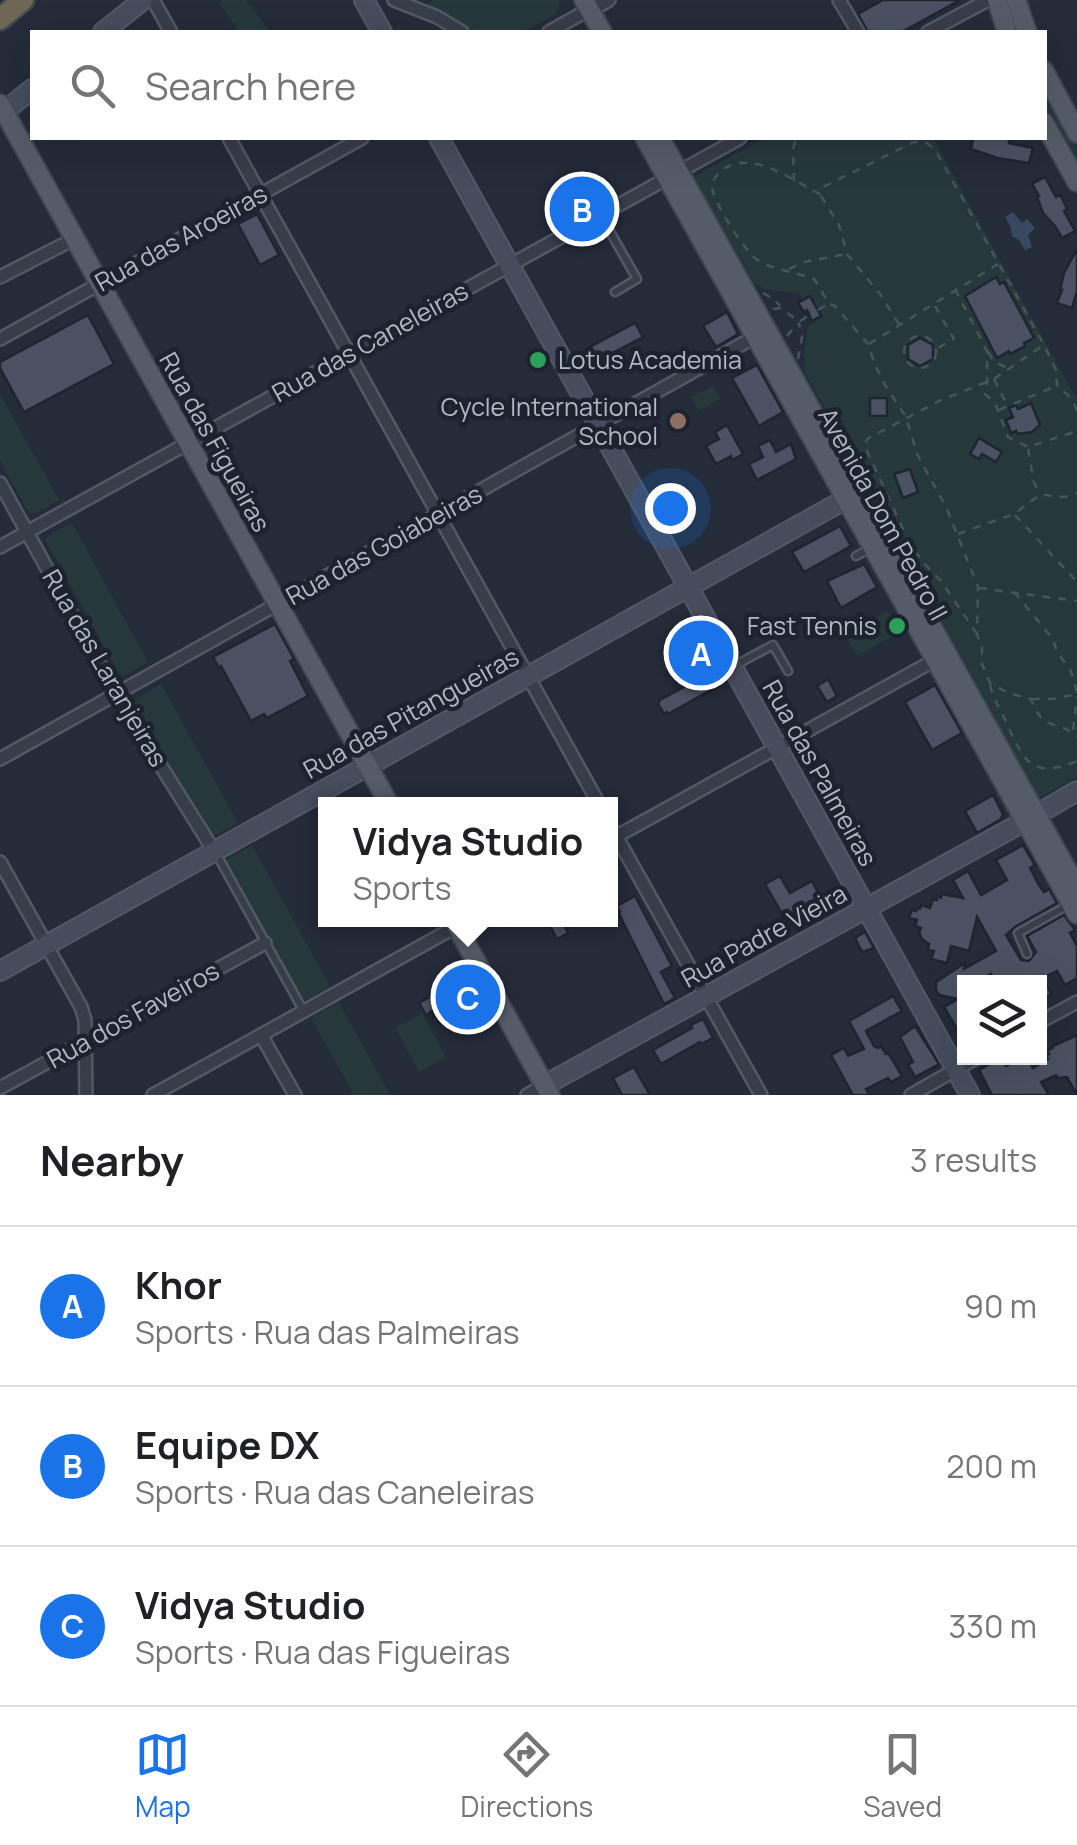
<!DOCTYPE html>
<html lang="en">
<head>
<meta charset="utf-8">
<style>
  body { margin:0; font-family:Manrope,sans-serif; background:#f2f2f2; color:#202124 }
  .controls { position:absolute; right:30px; bottom:30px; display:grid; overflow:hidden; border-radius:0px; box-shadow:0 10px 40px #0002 }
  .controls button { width:90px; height:90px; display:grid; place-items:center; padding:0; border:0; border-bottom:2px solid #e0e0e0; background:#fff; color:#202124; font:50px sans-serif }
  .you { position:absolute; left:670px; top:508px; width:35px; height:35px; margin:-25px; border:8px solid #fff; border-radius:50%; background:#1a73e8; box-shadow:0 0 0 15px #1a73e833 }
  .badge { display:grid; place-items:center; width:65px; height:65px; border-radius:50%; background:#1a73e8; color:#fff; font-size:32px; font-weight:700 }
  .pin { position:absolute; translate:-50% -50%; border:5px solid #fff; box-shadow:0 2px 10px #0006 }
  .popup { position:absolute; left:318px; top:797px; width:300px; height:130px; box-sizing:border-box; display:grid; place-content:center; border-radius:0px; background:#fff; filter:drop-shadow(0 2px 8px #0005); font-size:32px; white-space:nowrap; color:#757577 }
  .popup b { font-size:38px; color:#202124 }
  .popup::after { content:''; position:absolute; left:50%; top:100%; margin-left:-20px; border:20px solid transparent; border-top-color:#fff }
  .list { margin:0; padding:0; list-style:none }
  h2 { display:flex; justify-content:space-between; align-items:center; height:130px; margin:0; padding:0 40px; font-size:42px }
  h2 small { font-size:32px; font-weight:400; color:#757577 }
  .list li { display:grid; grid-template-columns:65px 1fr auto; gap:30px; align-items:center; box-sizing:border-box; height:160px; padding:0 40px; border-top:2px solid #e0e0e0 }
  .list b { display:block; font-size:38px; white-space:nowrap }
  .list p { margin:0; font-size:32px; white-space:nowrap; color:#757577 }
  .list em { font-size:32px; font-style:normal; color:#757577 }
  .icon { flex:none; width:55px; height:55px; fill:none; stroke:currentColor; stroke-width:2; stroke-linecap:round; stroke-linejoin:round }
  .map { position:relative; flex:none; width:1077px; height:1095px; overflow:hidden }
  .search { position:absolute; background:#fff; box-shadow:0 10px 40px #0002; left:30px; right:30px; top:30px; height:110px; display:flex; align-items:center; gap:25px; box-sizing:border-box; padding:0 35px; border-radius:0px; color:#757577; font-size:38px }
  .sheet { height:610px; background:#fff }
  nav { display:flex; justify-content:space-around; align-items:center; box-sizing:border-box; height:140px; border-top:2px solid #e0e0e0; background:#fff; font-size:28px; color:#757577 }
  nav a { display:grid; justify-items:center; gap:5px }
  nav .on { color:#1a73e8 }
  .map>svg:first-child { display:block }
  .green { fill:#27383b }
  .water { fill:#3a4761 }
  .building { fill:#4a5162; stroke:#1e2430; stroke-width:2.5 }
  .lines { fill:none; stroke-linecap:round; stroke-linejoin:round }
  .lane-casing { stroke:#525864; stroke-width:11 }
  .street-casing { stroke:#525864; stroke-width:16 }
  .secondary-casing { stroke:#525864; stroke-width:22 }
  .primary-casing { stroke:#404652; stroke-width:22 }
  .highway-casing { stroke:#424854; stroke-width:25 }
  .path { stroke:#455559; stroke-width:2.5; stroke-dasharray:8 8; stroke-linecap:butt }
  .lane { stroke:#373d49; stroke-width:6 }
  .street { stroke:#373d49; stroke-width:11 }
  .secondary { stroke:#454c5c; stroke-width:18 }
  .primary { stroke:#555c69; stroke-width:18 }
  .highway { stroke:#6f6755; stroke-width:20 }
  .leisure-dot { fill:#2e9e5b; stroke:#1c222e; stroke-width:4 }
  .education-dot { fill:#8d6e63; stroke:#1c222e; stroke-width:4 }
  .labels { text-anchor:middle; stroke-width:9; stroke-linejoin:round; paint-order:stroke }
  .street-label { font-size:25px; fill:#b2b8c5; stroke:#1c222e }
  .poi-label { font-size:25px; fill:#b2b8c5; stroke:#1c222e; text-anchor:end }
</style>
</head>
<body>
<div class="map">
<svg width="1077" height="1095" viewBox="0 0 1077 1095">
  <rect width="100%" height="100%" fill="#242b39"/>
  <g class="green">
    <path d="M223,0H246L270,32H232L237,28L219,3Z"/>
    <path d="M434,0H558L560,3L557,13L524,32H471L439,11L426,5Z"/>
    <path d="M1048,105L1052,107L1068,136L1077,146V172L1045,113L1044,106Z"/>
    <path d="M765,138H933L1077,400V777L1039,798L803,369L805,364C801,349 808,343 807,328L813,322L807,311L804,312L798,303L802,300L799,293L767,290L755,284L695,179V176Z"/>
    <path d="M713,386L721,399L698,411L691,397Z"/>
    <path d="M0,394L59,500L36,513H29L0,461Z"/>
    <path d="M72,523L148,662L123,676L119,674L46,541L47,536Z"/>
    <path d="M888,611L900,632L857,656L845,635Z"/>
    <path d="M161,684L238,823L214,836L209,835L135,703L137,698Z"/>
    <path d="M252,845L330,986L305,1000L300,998L224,861Z"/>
    <path d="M339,1003L387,1089L390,1095H354L311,1018Z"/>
    <path d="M422,1013L446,1057L419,1072L395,1028Z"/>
  </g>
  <path class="water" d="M1013,212L1022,223L1027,219L1035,228L1028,235L1032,247L1025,250L1019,240L1012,236L1010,226L1005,217Z"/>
  <g class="building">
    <path d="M883,0H960L902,32H868L858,14Z"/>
    <path d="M973,138H1010L1009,143L1033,148L1029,163L997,158L971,149Z"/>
    <path d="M1045,177L1056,197L1060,195L1064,202L1067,209L1064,211L1075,231L1062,238L1055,226L1043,213L1037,197L1039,196L1032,184Z"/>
    <path d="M257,214L279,255L260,265L238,224Z"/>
    <path d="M1077,249V291L1072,308L1057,303L1062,290H1060L1064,273Z"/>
    <path d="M996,277L1000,284L1004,282L1034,338L1024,343L1025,346L1010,354L1009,351L997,358L965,296Z"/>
    <path d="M810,296L821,316L812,321L807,310L804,312L798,303Z"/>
    <path d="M727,312L738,334L716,347L703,326Z"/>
    <path d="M88,315L114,364L24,412L0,368V362Z"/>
    <path d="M635,323L643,337L593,363L586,349Z"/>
    <path d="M920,338L933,345V359L920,366L908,359V345Z"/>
    <path d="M757,365L783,412L759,426L732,378Z"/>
    <rect x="870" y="398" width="17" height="18"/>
    <path d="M1031,403L1040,425L1032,432L1018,434L1016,431L1011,433L1006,420L1013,417L1009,408L1016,405L1018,409Z"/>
    <path d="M727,425L743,454L732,460L731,456L716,464L706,446L719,439L715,432Z"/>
    <path d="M979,438L1002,452L996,462L982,454L979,459L970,454Z"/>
    <path d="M770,440L776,452L791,444L796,459L757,480L749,464L763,457L758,446Z"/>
    <path d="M910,469L918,492L903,498L894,474Z"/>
    <path d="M840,526L851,546L804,572L792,552Z"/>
    <path d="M864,564L877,587L841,608L827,581Z"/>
    <path d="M275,624L294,659L290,661L308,696L267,718L264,714L251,721L221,666L219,668L213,657Z"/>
    <path d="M710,673H713L719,683L718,686L668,714L667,712L664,714L658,704L660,700Z"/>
    <path d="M828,679L837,696L827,702L817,686Z"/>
    <path d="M935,685L962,733L932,750L905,702Z"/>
    <path d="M993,795L1003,814L1001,819L977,833L965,811Z"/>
    <path d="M1023,845L1035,865L1030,868L1039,885L1044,892L1049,889L1057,903L1015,927L1006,935L1021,960L1029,961L1036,952L1027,936L1064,915L1075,930L1070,933L1077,946V978L1065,985L1057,971L1043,978L1051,994L1040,1001V982H995L991,974L975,982H964V1041L944,1007L958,999L939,995L936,990V982L965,963L964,969L996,951L977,917L969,951L951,946L947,963L931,959L934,951L928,950L929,944L922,939L919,933L921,928L915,926L917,920L909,918L912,910L916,911L917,908L920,909L921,905L930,908L933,899L937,900V896L941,898L942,894L963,898L953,880L968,871L981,895L1007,880L996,860Z"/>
    <path d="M780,876L790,893L812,881L827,910L799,924L797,922L789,926L765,884Z"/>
    <path d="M635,896L672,966L661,972L675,998L664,1004L619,914L620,912L617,906Z"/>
    <path d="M547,920H561L568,933L557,939Z"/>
    <path d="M865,932L874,948L862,952L855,938Z"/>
    <path d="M466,977L477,1004L440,1024L432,1011L426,1015L419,1003Z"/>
    <path d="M893,996L902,1011L866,1031L874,1046L878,1048L881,1046L886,1054L888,1053L892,1059L902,1076L891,1082L888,1078L866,1089L870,1095H853L831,1055L844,1048L848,1056L864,1049L849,1021Z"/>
    <path d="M703,1019L713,1038L701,1044L700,1042L661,1064L653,1050L692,1028L691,1025Z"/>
    <path d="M915,1026L939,1064L915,1077L908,1065L913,1062L900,1037Z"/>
    <path d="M1077,1035V1095L1067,1077L1058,1078L1056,1075L1041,1082L1049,1095H992L979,1070L1001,1058L1006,1066L1021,1058H1027L1033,1068L1048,1059L1046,1055L1049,1054L1047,1051L1052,1048L1051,1047Z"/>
    <path d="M634,1067L650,1095H622L613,1078Z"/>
  </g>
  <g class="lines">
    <g class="lane-casing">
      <g id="lane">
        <path d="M601,216L637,279L615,292"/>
        <path d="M856,556L871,548"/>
        <path d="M734,666L773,645L788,671"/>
        <path d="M217,855L303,1010"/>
        <path d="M1027,954L1018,933L1070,904"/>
      </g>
    </g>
    <g class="street-casing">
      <g id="street">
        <path d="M153,0L171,32"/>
        <path d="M394,0L437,17L462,32"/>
        <path d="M839,0L858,32"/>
        <path d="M590,11L609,0"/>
        <path d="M549,32L579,15"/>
        <path d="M928,32L988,0"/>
        <path d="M229,138L599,804"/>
        <path d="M0,277L74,239"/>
        <path d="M0,339L362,138"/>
        <path d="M0,483L116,694L214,851"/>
        <path d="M0,547L740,138"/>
        <path d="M0,759L760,334"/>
        <path d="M610,825L761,1095"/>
        <path d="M610,840L935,660"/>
        <path d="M0,862L81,1007L85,1020L86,1095"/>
        <path d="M1040,1022L1077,1002"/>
        <path d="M261,1035L295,1095"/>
        <path d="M0,1088L265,943"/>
        <path d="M153,1095L468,920"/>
        <path d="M527,1095L545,1085"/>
        <path d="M911,1095L976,1058"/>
      </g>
    </g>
    <g class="secondary-casing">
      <g id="secondary">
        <path d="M364,0L382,32"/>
        <path d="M103,32L143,0"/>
        <path d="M0,115L32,89"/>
        <path d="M439,138L970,1095"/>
        <path d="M0,971L846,499"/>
        <path d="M545,1085L1036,815L1077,791"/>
      </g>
    </g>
    <g class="primary-casing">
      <g id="primary">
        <path d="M584,0L602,32"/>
        <path d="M997,0L1007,32"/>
        <path d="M1016,0L1027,32"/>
        <path d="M1044,71L1077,133"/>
        <path d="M0,104L389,804"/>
        <path d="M1044,123L1077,182"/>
        <path d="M645,138L1077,914"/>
        <path d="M660,138L1077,888"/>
        <path d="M453,920L550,1095"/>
      </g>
    </g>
    <g class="highway-casing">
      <path id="highway" d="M0,19L23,0"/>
    </g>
    <g class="path">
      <path d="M794,181L793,149L796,139L800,138"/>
      <path d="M821,196L839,225L847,254L880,294L900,326"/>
      <path d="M789,269L804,262L847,254"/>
      <path d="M955,289L987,351V383L985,394L995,403L1008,437L1028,447L1077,431"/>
      <path d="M763,293L775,300L780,306"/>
      <path d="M935,306L954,339L938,348"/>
      <path d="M773,309L781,308L799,322L809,315"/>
      <path d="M818,310L828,304"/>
      <circle cx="920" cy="352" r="16"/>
      <path d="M787,336L798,323"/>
      <path d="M869,344L998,264"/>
      <path d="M988,352L994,362L1008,368"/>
      <path d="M798,359L802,337L799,323"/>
      <path d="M994,379L1004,399L1010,404"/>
      <path d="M999,410L1056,386"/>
      <path d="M1077,411L1072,399L1057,385L1056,370L1044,345L936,151L927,143L914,142L825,186L820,194C795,182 769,161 741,163C729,163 713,174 712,186C711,199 745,251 756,259C773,271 796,271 815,280L829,304L835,306L868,344L875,365L885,385L906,417L917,454L947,509L978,587L977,635L982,646V664L990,683L1008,693L1031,699C1043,734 1058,718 1077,737"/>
      <path d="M1028,449L1034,483L1040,493"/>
      <path d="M1015,515L1077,582"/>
      <path d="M958,534L1014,514L1041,494C1055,497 1064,499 1077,493"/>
      <path d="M979,588L1077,601"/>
      <path d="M1014,592L1053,639L1057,652L1071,671L1077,693"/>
      <path d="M977,634L941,581L920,559L902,527L868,453L865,445L867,439L939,401L994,379L1042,346"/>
      <path d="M990,685C993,698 1000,709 1006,722C1024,761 1031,780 1077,761"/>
      <path d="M1032,699H1053L1077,694"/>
      <path d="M1073,730L1077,696"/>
    </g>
    <use href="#lane" class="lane"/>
    <use href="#street" class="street"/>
    <use href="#secondary" class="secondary"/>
    <use href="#primary" class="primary"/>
    <use href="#highway" class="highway"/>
  </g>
  <g class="leisure-dot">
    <circle cx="538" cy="360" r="10"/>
    <circle cx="897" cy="626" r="10"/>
  </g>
  <circle class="education-dot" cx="678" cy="421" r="10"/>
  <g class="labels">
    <g class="street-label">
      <text transform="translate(181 238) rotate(-29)" y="9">Rua das Aroeiras</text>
      <text transform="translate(370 342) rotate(-29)" y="9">Rua das Caneleiras</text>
      <text transform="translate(215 442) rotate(61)" y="9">Rua das Figueiras</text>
      <text transform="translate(883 514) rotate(61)" y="9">Avenida Dom Pedro II</text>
      <text transform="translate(384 545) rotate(-29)" y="9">Rua das Goiabeiras</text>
      <text transform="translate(105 668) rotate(60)" y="9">Rua das Laranjeiras</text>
      <text transform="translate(411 713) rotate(-29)" y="9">Rua das Pitangueiras</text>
      <text transform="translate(820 773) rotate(61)" y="9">Rua das Palmeiras</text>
      <text transform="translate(764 936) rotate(-29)" y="9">Rua Padre Vieira</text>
      <text transform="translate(133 1015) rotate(-29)" y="9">Rua dos Faveiros</text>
    </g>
    <g class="poi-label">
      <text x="558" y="369" text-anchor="start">Lotus Academia</text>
      <text x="658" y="416">Cycle International<tspan x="658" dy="29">School</tspan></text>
      <text x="877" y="635">Fast Tennis</text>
    </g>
  </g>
</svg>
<div class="controls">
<button><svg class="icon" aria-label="layers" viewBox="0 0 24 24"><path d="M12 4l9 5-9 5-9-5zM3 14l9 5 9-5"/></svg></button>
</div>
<div class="you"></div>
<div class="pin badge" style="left:701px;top:653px">A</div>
<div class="pin badge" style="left:582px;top:209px">B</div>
<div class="pin badge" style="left:468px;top:997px">C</div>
<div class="popup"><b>Vidya Studio</b>Sports</div>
<div class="search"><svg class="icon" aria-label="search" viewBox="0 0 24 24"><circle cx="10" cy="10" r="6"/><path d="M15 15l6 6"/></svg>Search here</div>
</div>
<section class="sheet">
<h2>Nearby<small>3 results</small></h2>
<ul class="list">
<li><span class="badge">A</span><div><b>Khor</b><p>Sports · Rua das Palmeiras</p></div><em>90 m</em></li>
<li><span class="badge">B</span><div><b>Equipe DX</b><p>Sports · Rua das Caneleiras</p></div><em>200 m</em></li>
<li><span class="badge">C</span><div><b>Vidya Studio</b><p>Sports · Rua das Figueiras</p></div><em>330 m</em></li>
</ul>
</section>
<nav>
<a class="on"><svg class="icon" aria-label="map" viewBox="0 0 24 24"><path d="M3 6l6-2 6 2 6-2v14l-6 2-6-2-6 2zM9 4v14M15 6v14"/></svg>Map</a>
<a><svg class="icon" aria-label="directions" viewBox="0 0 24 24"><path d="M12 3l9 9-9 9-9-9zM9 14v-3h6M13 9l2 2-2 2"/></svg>Directions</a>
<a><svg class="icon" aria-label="saved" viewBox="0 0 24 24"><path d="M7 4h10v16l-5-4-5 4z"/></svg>Saved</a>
</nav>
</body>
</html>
